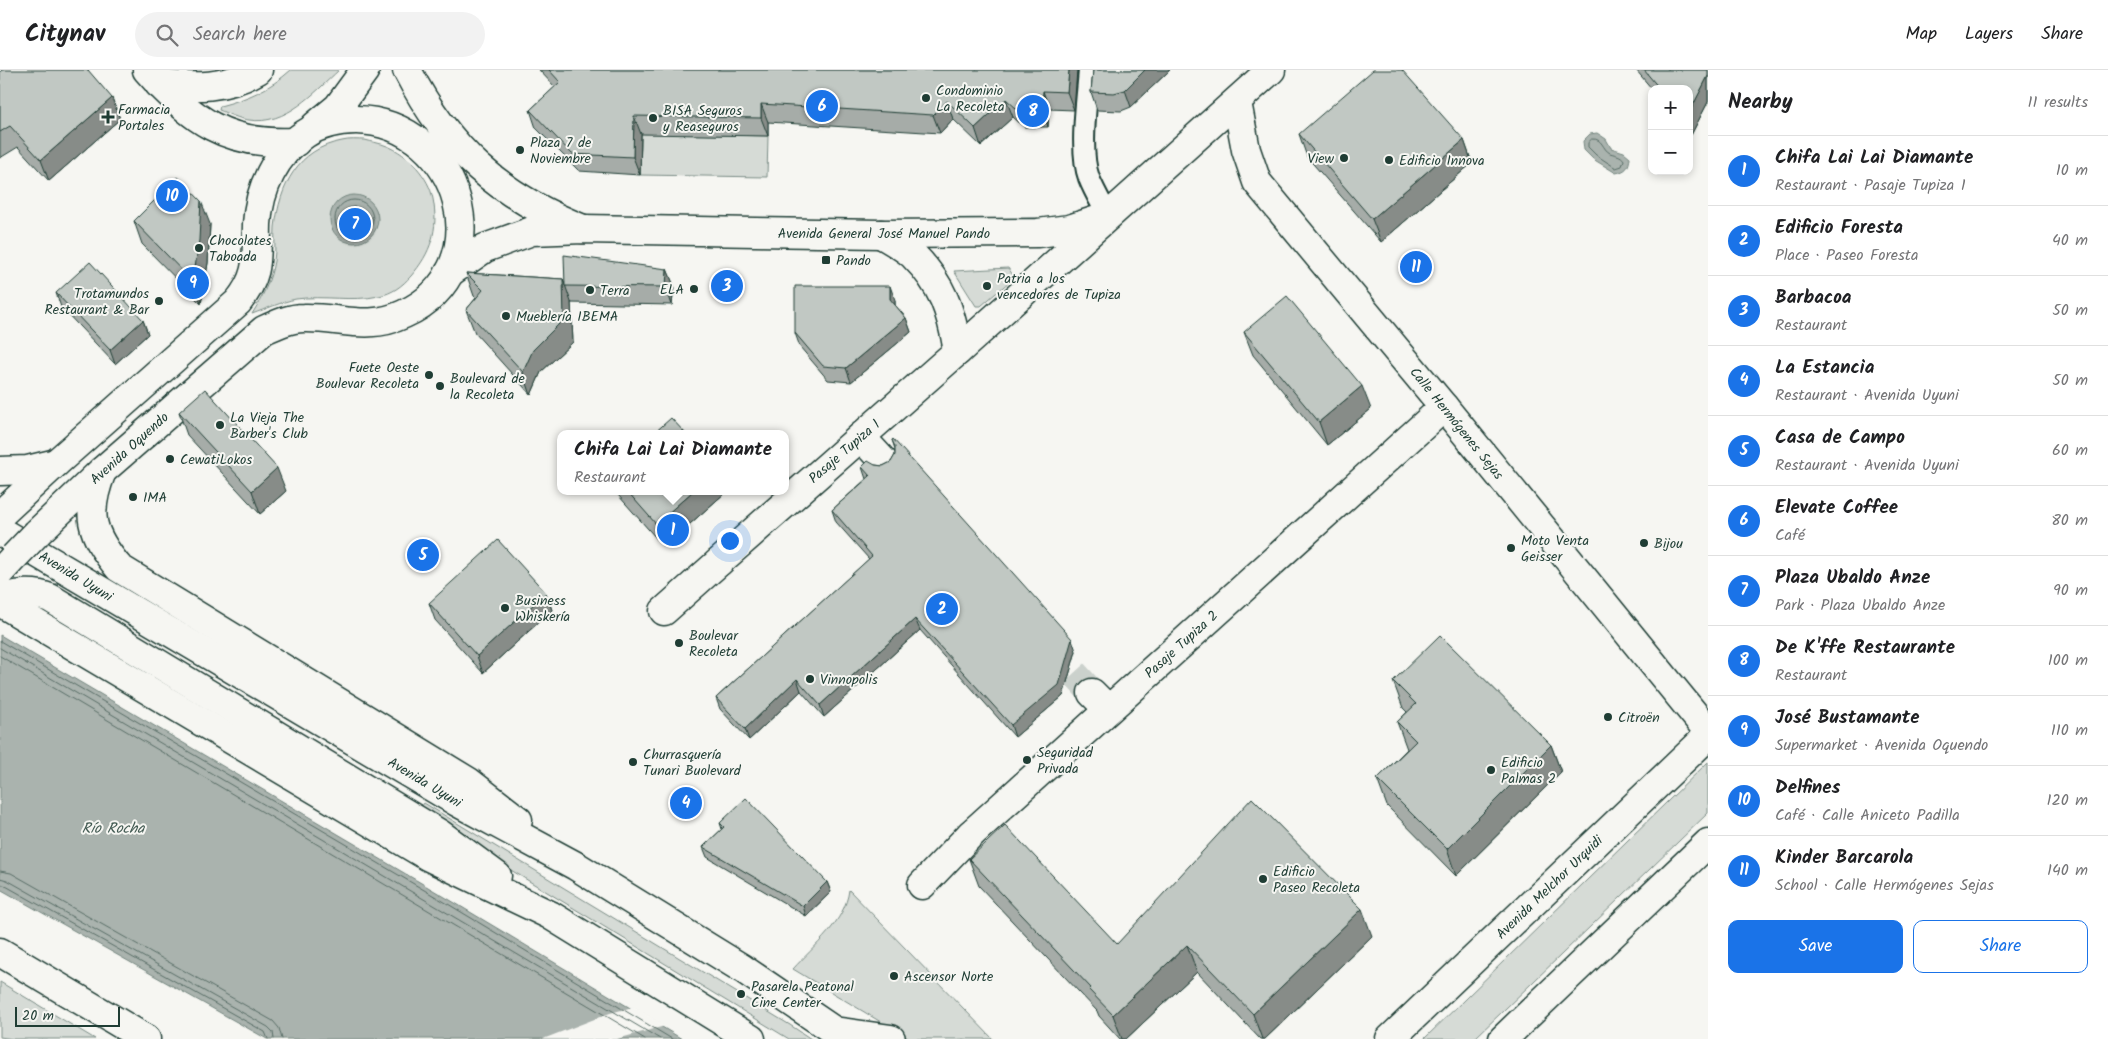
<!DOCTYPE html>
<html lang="en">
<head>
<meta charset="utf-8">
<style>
  body { margin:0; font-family:Kalam,sans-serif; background:#f2f2f2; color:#202124 }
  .controls { position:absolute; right:15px; top:15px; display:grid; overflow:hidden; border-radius:10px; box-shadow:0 2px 8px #0003 }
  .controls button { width:45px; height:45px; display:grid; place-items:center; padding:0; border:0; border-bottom:1px solid #e0e0e0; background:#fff; color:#202124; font:25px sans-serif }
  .scale { position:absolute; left:15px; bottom:12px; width:105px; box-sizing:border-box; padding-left:5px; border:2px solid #1f3d34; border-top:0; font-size:14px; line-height:18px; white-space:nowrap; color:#1f3d34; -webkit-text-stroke:4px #f6f6f2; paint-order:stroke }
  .you { position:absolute; left:729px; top:470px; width:18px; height:18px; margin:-12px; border:4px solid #fff; border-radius:50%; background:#1a73e8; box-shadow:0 0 0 8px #1a73e833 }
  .badge { display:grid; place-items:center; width:32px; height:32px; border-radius:50%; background:#1a73e8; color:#fff; font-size:16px; font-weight:700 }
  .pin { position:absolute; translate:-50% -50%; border:2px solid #fff; box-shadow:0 1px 5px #0006 }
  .popup { position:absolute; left:557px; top:360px; width:232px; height:65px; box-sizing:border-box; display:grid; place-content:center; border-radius:10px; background:#fff; filter:drop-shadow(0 1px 4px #0005); font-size:16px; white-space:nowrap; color:#757577 }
  .popup b { font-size:19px; color:#202124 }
  .popup::after { content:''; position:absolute; left:50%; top:100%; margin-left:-10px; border:10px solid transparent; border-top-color:#fff }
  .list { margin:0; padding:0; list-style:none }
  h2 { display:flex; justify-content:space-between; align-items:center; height:65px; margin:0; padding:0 20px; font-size:21px }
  h2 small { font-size:16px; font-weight:400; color:#757577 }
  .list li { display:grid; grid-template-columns:32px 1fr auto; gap:15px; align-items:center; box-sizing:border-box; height:70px; padding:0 20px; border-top:1px solid #e0e0e0 }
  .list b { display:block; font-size:19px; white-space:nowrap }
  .list p { margin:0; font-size:16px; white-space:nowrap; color:#757577 }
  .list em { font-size:16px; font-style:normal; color:#757577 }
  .actions { display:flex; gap:10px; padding:15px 20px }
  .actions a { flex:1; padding:11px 0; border:1px solid #1a73e8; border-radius:10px; text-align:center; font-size:18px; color:#1a73e8 }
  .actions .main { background:#1a73e8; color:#fff }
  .icon { flex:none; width:28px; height:28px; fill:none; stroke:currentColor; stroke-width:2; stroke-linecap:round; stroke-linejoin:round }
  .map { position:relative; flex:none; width:1708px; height:969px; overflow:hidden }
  header { display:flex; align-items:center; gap:30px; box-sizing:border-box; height:70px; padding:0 25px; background:#fff; border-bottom:1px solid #e0e0e0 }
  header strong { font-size:24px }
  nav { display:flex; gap:28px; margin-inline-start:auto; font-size:18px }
  .search { width:350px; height:45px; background:#f2f2f2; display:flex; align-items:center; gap:12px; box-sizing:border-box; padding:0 18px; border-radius:28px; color:#757577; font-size:19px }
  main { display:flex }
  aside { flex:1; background:#fff }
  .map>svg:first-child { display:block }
  .green { fill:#d6dbd6; stroke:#7a8c85 }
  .water { fill:#aab3ae; stroke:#72847d }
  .pier { fill:#f6f6f2 }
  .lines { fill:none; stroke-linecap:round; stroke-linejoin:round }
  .shore { stroke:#576c65; stroke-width:1 }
  .pedestrian-tunnel { stroke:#cbd1cc; stroke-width:28; stroke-dasharray:28 14; stroke-linecap:butt }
  .service-casing { stroke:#1f3d34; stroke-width:24 }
  .pedestrian-casing { stroke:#1f3d34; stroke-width:31 }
  .minor-casing { stroke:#1f3d34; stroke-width:31 }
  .secondary-casing { stroke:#1f3d34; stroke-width:31 }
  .primary-casing { stroke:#1f3d34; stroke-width:31 }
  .service { stroke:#f6f6f2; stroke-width:20 }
  .pedestrian { stroke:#f6f6f2; stroke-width:28 }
  .minor { stroke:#f6f6f2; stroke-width:28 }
  .secondary { stroke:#f6f6f2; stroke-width:28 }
  .primary { stroke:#f6f6f2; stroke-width:28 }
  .secondary-bridge-casing { stroke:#1f3d34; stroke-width:31; stroke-linecap:butt }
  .secondary-bridge { stroke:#f6f6f2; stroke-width:28 }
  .wall { fill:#a6aca8; stroke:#1f3d34 }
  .shaded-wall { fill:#878c88; stroke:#1f3d34 }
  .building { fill:#c1c8c3; stroke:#1f3d34 }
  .poi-dot { fill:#1f3d34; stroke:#f6f6f2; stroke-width:2 }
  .labels { text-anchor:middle; stroke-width:4; stroke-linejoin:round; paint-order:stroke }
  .poi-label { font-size:14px; fill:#1f3d34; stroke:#f6f6f2; text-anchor:start }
  .street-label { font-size:14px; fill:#1f3d34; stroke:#f6f6f2 }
  .water-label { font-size:15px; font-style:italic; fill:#425a52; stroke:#f6f6f2 }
</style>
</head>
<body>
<header>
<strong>Citynav</strong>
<div class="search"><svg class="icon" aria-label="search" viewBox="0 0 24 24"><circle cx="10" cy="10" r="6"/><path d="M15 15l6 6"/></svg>Search here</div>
<nav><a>Map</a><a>Layers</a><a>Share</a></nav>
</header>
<main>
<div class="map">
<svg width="1708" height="969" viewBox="0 0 1708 969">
  <rect width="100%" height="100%" fill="#f6f6f2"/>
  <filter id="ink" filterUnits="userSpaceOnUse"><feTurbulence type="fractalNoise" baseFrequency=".02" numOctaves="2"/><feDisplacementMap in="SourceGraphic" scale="10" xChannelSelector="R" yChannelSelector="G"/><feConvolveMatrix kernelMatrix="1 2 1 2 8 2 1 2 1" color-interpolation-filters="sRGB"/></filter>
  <g filter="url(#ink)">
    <g class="green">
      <path d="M291,0H339C315,22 286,56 249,50C239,49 229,44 219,40L220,36C247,29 270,19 291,0Z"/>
      <path d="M641,63L768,66L767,107L640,105Z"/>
      <path d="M365,70C372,72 380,73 387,76C408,84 429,107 433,129C439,159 431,183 411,206C402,216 393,223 379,226C352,232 323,225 296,229C281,232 266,239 252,244C262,228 271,210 274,191C276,180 274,168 275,157C280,116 297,79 342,71C349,69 358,70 365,70Z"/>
      <path d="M1008,198L1013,205L1010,211L981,236H976L954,201Z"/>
      <path d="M1708,692V743L1474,969H1424Z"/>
      <path d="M424,733L790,955L811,969H789L417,743Z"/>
      <path d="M849,820L993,969H909L793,899C814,876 845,852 849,820Z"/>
      <path d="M0,912L95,969H13L0,967Z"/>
    </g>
    <g class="water">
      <path d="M1597,63L1606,69L1611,78L1624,82L1630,87C1629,98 1626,101 1616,103L1593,89L1584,80L1583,71L1590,64Z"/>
      <circle cx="354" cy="149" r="24"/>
      <path d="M0,565L450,830L682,969H267L0,819Z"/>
    </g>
    <path class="pier" d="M633,937L665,956L617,969H543L610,943Z"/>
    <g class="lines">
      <g class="shore">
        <path d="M1592,69C1603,68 1602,79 1610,83C1616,85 1621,85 1624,90L1622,96L1616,98L1596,85L1588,77V73Z"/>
        <circle cx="354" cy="149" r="19"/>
        <circle cx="354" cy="149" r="12"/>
        <path d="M0,571L448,834L672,969"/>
        <path d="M0,578L660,969"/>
        <path d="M0,586L645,969"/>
        <path d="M0,801L11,803L273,951L279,958L282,969"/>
        <path d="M0,808L7,810L268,957L273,962L274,969"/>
        <path d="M0,815H4L265,962L268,969"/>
      </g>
      <path class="pedestrian-tunnel" d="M1046,572L1092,623"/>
      <g class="service-casing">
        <path id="service" d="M1089,0C1087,30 1079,81 1089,108C1094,121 1102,134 1108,146"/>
      </g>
      <g class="pedestrian-casing">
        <g id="pedestrian">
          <path d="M861,367L884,392"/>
          <path d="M664,541L719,492"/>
          <path d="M1092,623L1108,639"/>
          <path d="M922,815L971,764"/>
        </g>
      </g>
      <g class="minor-casing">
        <g id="minor">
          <path d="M1237,32L1246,80L1257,112L1444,337L1708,661"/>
          <path d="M881,164C891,170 904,177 913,185C943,215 951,241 958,281"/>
          <path d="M449,203L485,178L532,161L583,159L881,164L1038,163L1069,159L1100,149"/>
          <path d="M719,492L958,281L1271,0"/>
          <path d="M971,764L1444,337"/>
        </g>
      </g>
      <g class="secondary-casing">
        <g id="secondary">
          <path d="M147,0C191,50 227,76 296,72"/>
          <path d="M407,0C448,80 499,126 583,159"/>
          <path d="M159,14C194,18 226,19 258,0"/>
          <path d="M315,56L338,37L365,0"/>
          <path d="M0,445L56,393L238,232C261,204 256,186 257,154C259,119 275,84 305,64C320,54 338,50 356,50C462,52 503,199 404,244C368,261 340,247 304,248C290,248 277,254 264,260L102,401L37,463"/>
          <path d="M0,502L14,487"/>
          <path d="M1390,969L1708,666"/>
          <path d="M1503,969L1708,773"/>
        </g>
      </g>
      <g class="primary-casing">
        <g id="primary">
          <path d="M0,401L27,400L56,393"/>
          <path d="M102,401C85,444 90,463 119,498L469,712L518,750"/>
          <path d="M0,461L457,732L576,796L743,899L846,969"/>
          <path d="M0,528C19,524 32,521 50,528L440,764L497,806"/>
          <path d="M0,532L429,787L550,845L751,969"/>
          <path d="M0,882L146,969"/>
          <path d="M834,961L891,969"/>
        </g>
      </g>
      <use href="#service" class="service"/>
      <use href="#pedestrian" class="pedestrian"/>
      <use href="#minor" class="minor"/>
      <use href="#secondary" class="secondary"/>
      <use href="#primary" class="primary"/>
      <g class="secondary-bridge-casing">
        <path id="secondary-bridge" d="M14,487L37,463"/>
      </g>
      <use href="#secondary-bridge" class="secondary-bridge"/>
    </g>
    <g class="wall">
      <path d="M539,0H1077L1074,40L1049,39L1048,57H1024L1013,47L981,76L953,49L940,63L768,52V66L641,64L640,105L579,101L536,58L530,40L555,17Z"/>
      <path d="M1093,0H1170L1131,37L1121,41L1097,40L1091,22Z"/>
      <path d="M1636,0H1708V32L1691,65L1689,63V19H1652Z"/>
      <path d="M0,2L112,28L120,49L49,111L18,77L0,88Z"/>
      <path d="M1299,64L1464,70L1472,93L1381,172L1307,87Z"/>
      <path d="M134,151L210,154L208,193L201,234L142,174Z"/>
      <path d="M667,199L674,216L672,235L571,233V232L573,272L541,302L531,325L475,263L466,240L476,228L474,226L466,203L563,209L565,216Z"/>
      <path d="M56,223L143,250L148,264L115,294L61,237Z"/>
      <path d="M895,230V235L906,248L911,262L851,312L828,310L800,277L795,263Z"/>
      <path d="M1244,262L1371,339L1327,375L1253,285Z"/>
      <path d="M179,342L286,421L260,444L187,365Z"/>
      <path d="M892,370L1076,581L1063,626L1015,667L920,560L824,647L801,621L749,670L720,639L716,628L869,489L836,452L832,440L866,409L862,397L875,395L883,396L891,392L895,385V379Z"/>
      <path d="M617,421H726V422L664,477L618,425Z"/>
      <path d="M546,523L552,540L483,603L435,550L429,533Z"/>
      <path d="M1393,611L1551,675L1561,702L1456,806L1387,736L1377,709L1407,679L1397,652L1407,642L1403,638Z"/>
      <path d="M720,753L827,812L831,822L806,846L707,787L703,777L722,759Z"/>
      <path d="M969,789L1117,874L1372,866L1265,969H1260L1197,902L1126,969H1120L1099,946L1097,941L979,816Z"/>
    </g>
    <g class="shaded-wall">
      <path d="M1069,0H1077L1074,40L1067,22Z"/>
      <path d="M1145,0H1170L1131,37L1125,20Z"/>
      <path d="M1708,6V32L1691,65L1689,59V43Z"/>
      <path d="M1043,21L1049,39L1048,57L1042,39Z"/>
      <path d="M112,28L120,49L49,111L41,90Z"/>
      <path d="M1006,29L1013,47L981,76L975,58Z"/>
      <path d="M947,31L953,49L940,63L933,45Z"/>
      <path d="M761,34L768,52V66L761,48Z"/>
      <path d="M634,46L641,64L640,105L633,87Z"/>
      <path d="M1464,70L1472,93L1381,172L1372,149Z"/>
      <path d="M201,131L210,154L208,193L201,234L193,212Z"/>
      <path d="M667,199L674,216L672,235L666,217Z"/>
      <path d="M563,209L571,232L573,272L541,302L531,325L523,302Z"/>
      <path d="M890,216L895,230V243L890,229Z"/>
      <path d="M906,248L911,262L851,312L846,298Z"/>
      <path d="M143,250L148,264L115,294L110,280Z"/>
      <path d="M1362,316L1371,339L1327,375L1319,352Z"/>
      <path d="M277,398L286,421L260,444L252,421Z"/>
      <path d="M693,421L726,422L664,477L656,454Z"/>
      <path d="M546,523L552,540L483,603L477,586Z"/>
      <path d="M915,549L920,560L824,647L820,635Z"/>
      <path d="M1072,569L1076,581L1063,626L1015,667L1011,655Z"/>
      <path d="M797,609L801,621L749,670L745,659Z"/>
      <path d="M1551,675L1561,702L1456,806L1447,779Z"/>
      <path d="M827,812L831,822L806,846L803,836Z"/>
      <path d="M1362,839L1372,866L1265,969H1262L1253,944Z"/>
      <path d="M1187,875L1197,902L1126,969H1122L1113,945Z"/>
    </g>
    <g class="building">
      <path d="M2,0H88L112,28L41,90L10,56L0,62V2Z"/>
      <path d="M549,0H1069L1067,22L1043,21L1042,39H1017L1006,29L975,58L947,31L933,45L761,34V48L634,46L633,87L572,84L530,40L560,12Z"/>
      <path d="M1093,0H1145L1125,20L1114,23L1091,22Z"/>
      <path d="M1373,0H1402L1464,70L1372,149L1299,64Z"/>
      <path d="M1644,0H1708V6L1689,43V19H1660Z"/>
      <path d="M178,107L201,131L199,170L193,212L134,151Z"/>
      <path d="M564,185L667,199L666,217L565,216Z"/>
      <path d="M90,192L143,250L110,280L56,223Z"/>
      <path d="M466,203L563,209L564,249L533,280L523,302L466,240L483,220Z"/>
      <path d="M795,216H890V229L906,248L846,298L823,296L795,263Z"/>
      <path d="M1287,226L1362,316L1319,352L1244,262Z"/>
      <path d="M205,319L277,398L252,421L179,342Z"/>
      <path d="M671,348L686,364H653Z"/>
      <path d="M893,369L1072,569L1059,615L1011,655L915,549L820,635L797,609L745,659L716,628L872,486L832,440L870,406L862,397L868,391L875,395L883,396L891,392L895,385V377L892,370Z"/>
      <path d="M627,421H693L656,454Z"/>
      <path d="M498,470L546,523L477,586L429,533Z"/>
      <path d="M1440,565L1551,675L1447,779L1377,709L1416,671L1397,652L1416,634L1393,611Z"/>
      <path d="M746,728L827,812L803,836L703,777L724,757L720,753Z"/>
      <path d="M1252,728L1362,839L1253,944L1187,875L1113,945L1089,920L1091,918L969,789L1005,755L1117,874Z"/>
    </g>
  </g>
  <g class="poi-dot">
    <circle cx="926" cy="28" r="5"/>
    <path d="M105.5 39.5h5v5h5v5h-5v5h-5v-5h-5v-5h5z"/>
    <circle cx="653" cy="48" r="5"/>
    <circle cx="520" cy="80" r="5"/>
    <circle cx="1344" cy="88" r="5"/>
    <circle cx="1389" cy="90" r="5"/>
    <circle cx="199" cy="178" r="5"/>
    <rect x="821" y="185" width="10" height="10" rx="2.5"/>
    <circle cx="987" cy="216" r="5"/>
    <circle cx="694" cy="219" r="5"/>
    <circle cx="590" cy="220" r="5"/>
    <circle cx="159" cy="231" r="5"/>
    <circle cx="506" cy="246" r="5"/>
    <circle cx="429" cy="305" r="5"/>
    <circle cx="440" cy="316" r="5"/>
    <circle cx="220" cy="355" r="5"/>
    <circle cx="170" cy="389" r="5"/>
    <circle cx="133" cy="427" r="5"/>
    <circle cx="1644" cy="473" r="5"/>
    <circle cx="1511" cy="478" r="5"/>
    <circle cx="505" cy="538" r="5"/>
    <circle cx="679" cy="573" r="5"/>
    <circle cx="810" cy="609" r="5"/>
    <circle cx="1608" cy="647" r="5"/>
    <circle cx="1027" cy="690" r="5"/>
    <circle cx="633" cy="692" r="5"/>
    <circle cx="1491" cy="700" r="5"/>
    <circle cx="1263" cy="809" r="5"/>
    <circle cx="894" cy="906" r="5"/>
    <circle cx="741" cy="924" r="5"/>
  </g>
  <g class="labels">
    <g class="poi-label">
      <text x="936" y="25">Condominio<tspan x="936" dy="16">La Recoleta</tspan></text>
      <text x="118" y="44">Farmacia<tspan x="118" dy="16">Portales</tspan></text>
      <text x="663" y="45">BISA Seguros<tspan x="663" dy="16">y Reaseguros</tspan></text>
      <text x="530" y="77">Plaza 7 de<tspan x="530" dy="16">Noviembre</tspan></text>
      <text x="1334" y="93" text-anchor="end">View</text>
      <text x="1399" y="95">Edificio Innova</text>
      <text x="209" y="175">Chocolates<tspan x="209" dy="16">Taboada</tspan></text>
      <text x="836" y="195">Pando</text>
      <text x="997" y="213">Patria a los<tspan x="997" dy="16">vencedores de Tupiza</tspan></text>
      <text x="684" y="224" text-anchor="end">ELA</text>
      <text x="600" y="225">Terra</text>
      <text x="149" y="228" text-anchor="end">Trotamundos<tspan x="149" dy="16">Restaurant &amp; Bar</tspan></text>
      <text x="516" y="251">Mueblería IBEMA</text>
      <text x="419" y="302" text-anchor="end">Fuete Oeste<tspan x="419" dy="16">Boulevar Recoleta</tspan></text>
      <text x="450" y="313">Boulevard de<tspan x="450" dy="16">la Recoleta</tspan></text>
      <text x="230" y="352">La Vieja The<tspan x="230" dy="16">Barber's Club</tspan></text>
      <text x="180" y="394">CewatiLokos</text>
      <text x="143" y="432">IMA</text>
      <text x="1521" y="475">Moto Venta<tspan x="1521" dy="16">Geisser</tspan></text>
      <text x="1654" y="478">Bijou</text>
      <text x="515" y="535">Business<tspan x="515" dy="16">Whiskería</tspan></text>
      <text x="689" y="570">Boulevar<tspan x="689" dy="16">Recoleta</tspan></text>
      <text x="820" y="614">Vinnopolis</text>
      <text x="1618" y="652">Citroën</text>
      <text x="1037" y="687">Seguridad<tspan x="1037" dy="16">Privada</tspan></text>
      <text x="643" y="689">Churrasquería<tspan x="643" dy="16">Tunari Buolevard</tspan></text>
      <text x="1501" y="697">Edificio<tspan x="1501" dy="16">Palmas 2</tspan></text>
      <text x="1273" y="806">Edificio<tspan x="1273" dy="16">Paseo Recoleta</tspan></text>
      <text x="904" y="911">Ascensor Norte</text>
      <text x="751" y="921">Pasarela Peatonal<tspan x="751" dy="16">Cine Center</tspan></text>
    </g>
    <g class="street-label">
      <text x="884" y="168">Avenida General José Manuel Pando</text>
      <text transform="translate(1457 353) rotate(51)" y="5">Calle Hermógenes Sejas</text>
      <text transform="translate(129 378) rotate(-42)" y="5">Avenida Oquendo</text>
      <text transform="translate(844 381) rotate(-41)" y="5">Pasaje Tupiza 1</text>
      <text transform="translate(76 506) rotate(31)" y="5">Avenida Uyuni</text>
      <text transform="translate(1181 574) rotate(-42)" y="5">Pasaje Tupiza 2</text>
      <text transform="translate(425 712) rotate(31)" y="5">Avenida Uyuni</text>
      <text transform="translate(1549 817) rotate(-44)" y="5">Avenida Melchor Urquidi</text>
    </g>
    <g class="water-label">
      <text x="113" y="763">Río Rocha</text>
    </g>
  </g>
</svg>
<div class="controls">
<button>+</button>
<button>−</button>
</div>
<div class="scale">20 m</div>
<div class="you"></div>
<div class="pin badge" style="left:673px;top:460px">1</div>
<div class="popup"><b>Chifa Lai Lai Diamante</b>Restaurant</div>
<div class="pin badge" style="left:942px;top:539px">2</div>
<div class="pin badge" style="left:727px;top:216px">3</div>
<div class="pin badge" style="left:686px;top:733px">4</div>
<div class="pin badge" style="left:423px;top:485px">5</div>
<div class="pin badge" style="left:822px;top:36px">6</div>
<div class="pin badge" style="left:355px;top:154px">7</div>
<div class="pin badge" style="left:1033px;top:41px">8</div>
<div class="pin badge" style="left:193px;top:213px">9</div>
<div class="pin badge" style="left:172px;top:126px">10</div>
<div class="pin badge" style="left:1416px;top:197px">11</div>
</div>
<aside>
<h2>Nearby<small>11 results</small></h2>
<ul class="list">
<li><span class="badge">1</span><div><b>Chifa Lai Lai Diamante</b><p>Restaurant · Pasaje Tupiza 1</p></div><em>10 m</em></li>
<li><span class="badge">2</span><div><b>Edificio Foresta</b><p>Place · Paseo Foresta</p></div><em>40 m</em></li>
<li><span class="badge">3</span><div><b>Barbacoa</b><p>Restaurant</p></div><em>50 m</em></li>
<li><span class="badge">4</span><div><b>La Estancia</b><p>Restaurant · Avenida Uyuni</p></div><em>50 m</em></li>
<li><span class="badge">5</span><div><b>Casa de Campo</b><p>Restaurant · Avenida Uyuni</p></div><em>60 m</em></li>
<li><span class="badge">6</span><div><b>Elevate Coffee</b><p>Café</p></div><em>80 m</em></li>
<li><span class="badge">7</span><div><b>Plaza Ubaldo Anze</b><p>Park · Plaza Ubaldo Anze</p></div><em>90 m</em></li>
<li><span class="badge">8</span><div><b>De K'ffe Restaurante</b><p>Restaurant</p></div><em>100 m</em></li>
<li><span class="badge">9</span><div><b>José Bustamante</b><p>Supermarket · Avenida Oquendo</p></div><em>110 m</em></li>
<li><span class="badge">10</span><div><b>Delfines</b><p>Café · Calle Aniceto Padilla</p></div><em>120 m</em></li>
<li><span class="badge">11</span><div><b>Kinder Barcarola</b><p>School · Calle Hermógenes Sejas</p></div><em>140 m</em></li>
</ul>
<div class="actions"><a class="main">Save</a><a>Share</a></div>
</aside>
</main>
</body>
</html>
